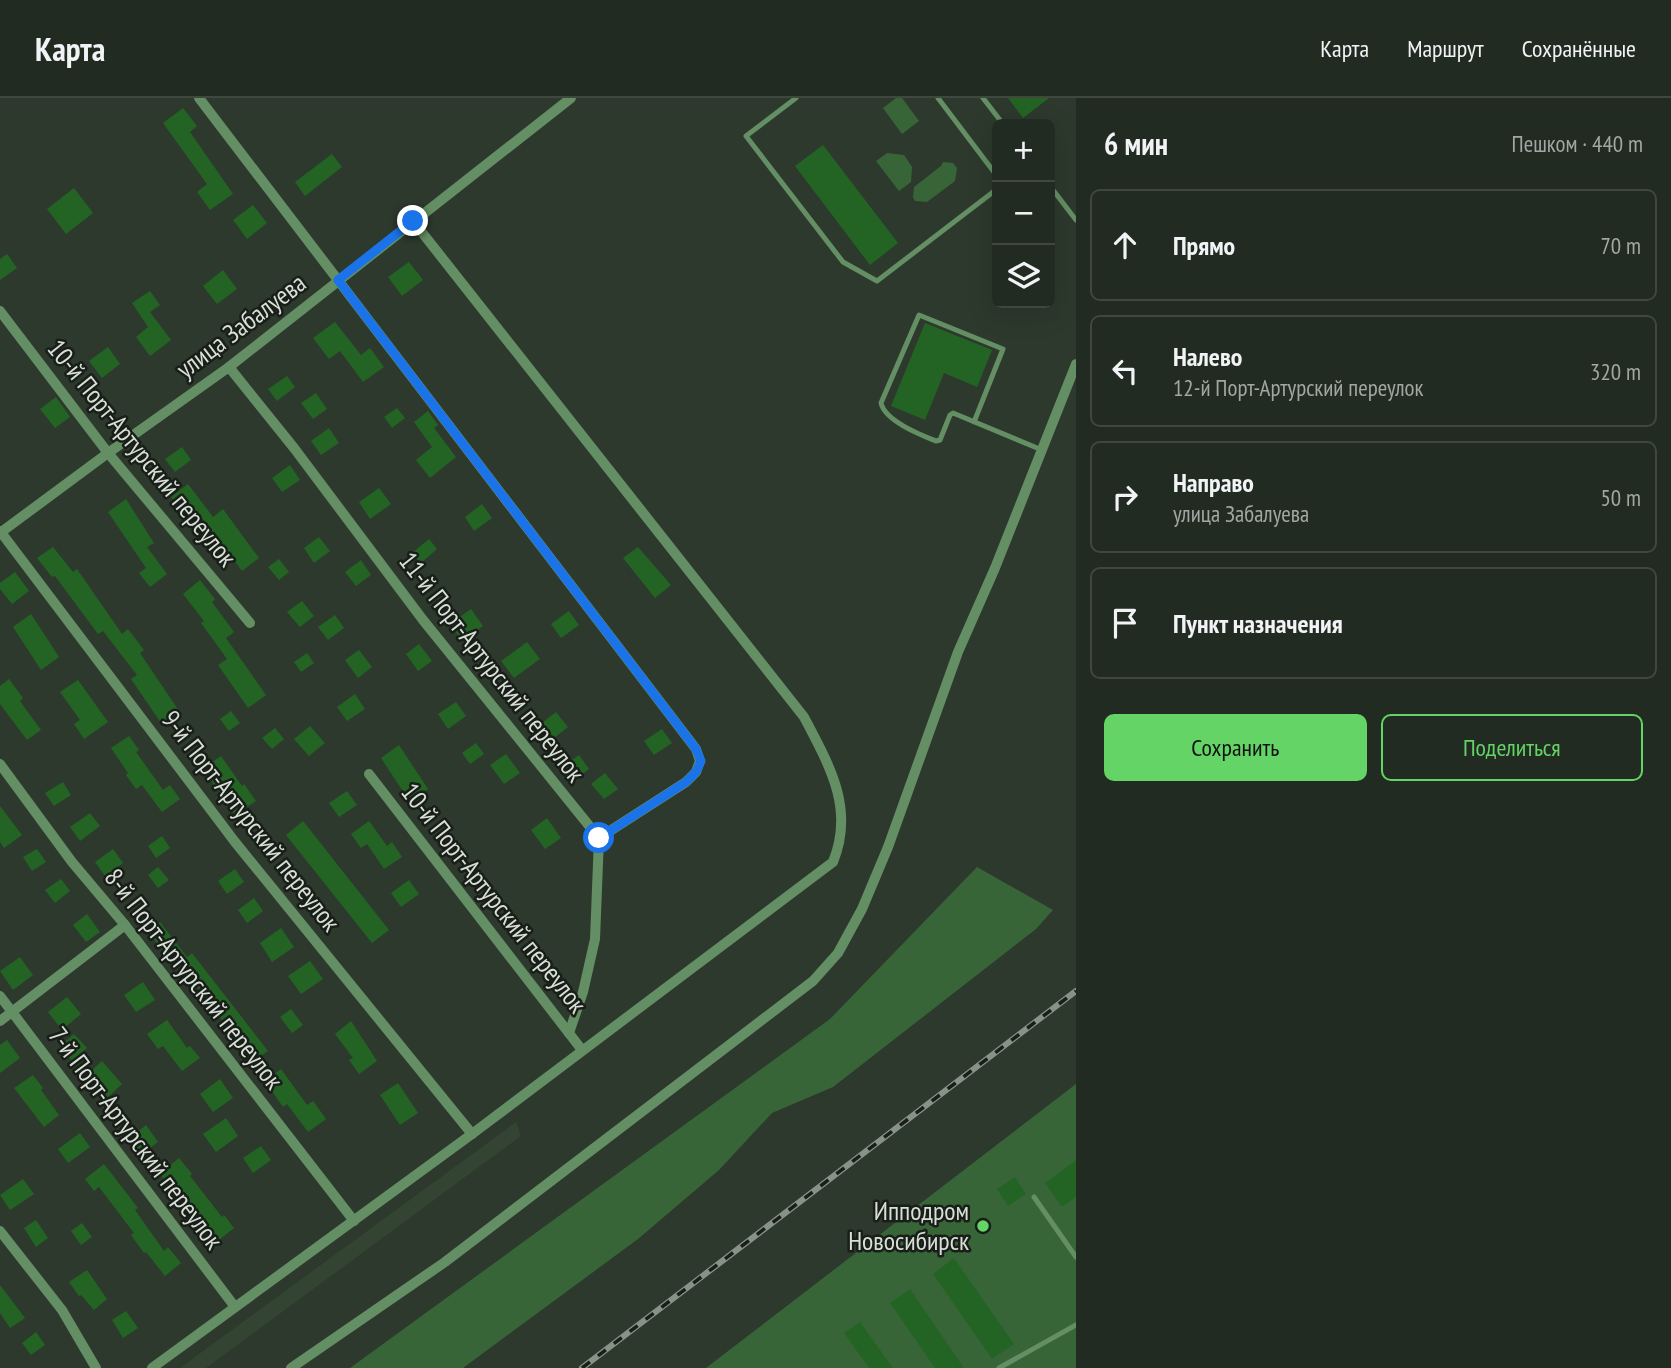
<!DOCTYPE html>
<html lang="ru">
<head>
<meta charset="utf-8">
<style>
  body { margin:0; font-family:"PT Sans Narrow",sans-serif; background:#2e372e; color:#f1f3f6 }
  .controls { position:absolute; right:21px; top:21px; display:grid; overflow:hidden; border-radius:10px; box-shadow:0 7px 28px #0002 }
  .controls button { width:63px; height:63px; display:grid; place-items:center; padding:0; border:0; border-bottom:2px solid #3f473f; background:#222b21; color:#f1f3f6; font:35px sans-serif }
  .stop { position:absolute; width:21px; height:21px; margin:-16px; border:5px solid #1a73e8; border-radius:50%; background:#fff }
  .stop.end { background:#1a73e8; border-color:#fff; box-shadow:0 2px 7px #0008 }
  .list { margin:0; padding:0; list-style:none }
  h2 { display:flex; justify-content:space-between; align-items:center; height:91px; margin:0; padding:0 28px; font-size:30px }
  h2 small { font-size:23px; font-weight:400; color:#a2a7a5 }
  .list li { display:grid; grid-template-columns:46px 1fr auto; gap:21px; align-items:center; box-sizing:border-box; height:112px; margin:0 14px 14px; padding:0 14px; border:2px solid #3f473f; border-radius:10px }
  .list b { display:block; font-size:26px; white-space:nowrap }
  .list p { margin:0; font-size:23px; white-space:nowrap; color:#a2a7a5 }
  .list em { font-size:23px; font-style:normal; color:#a2a7a5 }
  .actions { display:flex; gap:14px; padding:21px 28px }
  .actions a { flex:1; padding:16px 0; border:2px solid #65d467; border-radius:10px; text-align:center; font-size:24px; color:#65d467 }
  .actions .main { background:#65d467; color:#111 }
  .icon { flex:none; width:38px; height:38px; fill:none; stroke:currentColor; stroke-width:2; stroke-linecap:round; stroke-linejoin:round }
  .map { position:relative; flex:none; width:1076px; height:1270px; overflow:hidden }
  header { display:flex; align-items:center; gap:42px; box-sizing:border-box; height:98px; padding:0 35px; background:#222b21; border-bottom:2px solid #3f473f }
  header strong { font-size:33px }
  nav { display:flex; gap:38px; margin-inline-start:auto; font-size:24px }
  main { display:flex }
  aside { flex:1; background:#222b21 }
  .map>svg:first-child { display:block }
  .built { fill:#334432 }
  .green { fill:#386538 }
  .building { fill:#236425 }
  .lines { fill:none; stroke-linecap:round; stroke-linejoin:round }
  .lane { stroke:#648e63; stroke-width:5 }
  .street { stroke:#648e63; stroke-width:10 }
  .rail-casing { stroke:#889287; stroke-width:6 }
  .rail { stroke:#191e19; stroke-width:3.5; stroke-dasharray:10; stroke-linecap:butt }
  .route { stroke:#1a73e8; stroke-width:9 }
  .poi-dot { fill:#65d467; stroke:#191e19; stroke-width:2.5 }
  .labels { text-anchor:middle; stroke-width:5; stroke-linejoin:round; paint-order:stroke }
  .street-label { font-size:26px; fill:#d7dfd7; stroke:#191e19 }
  .poi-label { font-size:26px; fill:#d7dfd7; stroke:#191e19; text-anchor:end }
</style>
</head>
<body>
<header>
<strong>Карта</strong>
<nav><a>Карта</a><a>Маршрут</a><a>Сохранённые</a></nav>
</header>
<main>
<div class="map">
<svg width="1076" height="1270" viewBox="0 0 1076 1270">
  <rect width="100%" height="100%" fill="#2d392c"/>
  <path class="built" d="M516,1024L521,1038L206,1270H180Z"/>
  <g class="green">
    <path d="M896,0H902L919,23L902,36L883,10Z"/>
    <path d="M887,55L904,57L912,69L911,84L899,93L876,63Z"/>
    <path d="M943,64L953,65L957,70L955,83L927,104L915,103L913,99L914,89L941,68Z"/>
    <path d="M977,769L1053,812L1036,831L833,989L772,1015L719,1072L638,1141L463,1270H350L830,921Z"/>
    <path d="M1076,986V1270H706Z"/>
  </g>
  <g class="building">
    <path d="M1008,0H1049L1023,20Z"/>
    <path d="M183,10L197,28L190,34L233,96L210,112L197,94L207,86L163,25Z"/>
    <path d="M823,47L898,145L870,167L795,68Z"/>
    <path d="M332,56L342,69L305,98L295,84Z"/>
    <path d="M74,90L93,115L66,136L47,111Z"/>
    <path d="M253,107L267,125L247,141L233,122Z"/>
    <path d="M7,156L17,170L0,182V161Z"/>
    <path d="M409,164L423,182L402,198L388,179Z"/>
    <path d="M223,172L237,191L217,206L203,188Z"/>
    <path d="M150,193L160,207L150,214L171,242L150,258L136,239L148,229L132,205Z"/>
    <path d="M335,224L361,257L370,250L384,269L363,284L340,253L329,261L313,240Z"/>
    <path d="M925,225L992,252L977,289L944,275L925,322L891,308Z"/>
    <path d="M108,249L120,266L102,280L89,263Z"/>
    <path d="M287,278L295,289L277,303L268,291Z"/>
    <path d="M316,295L327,311L313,321L301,305Z"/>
    <path d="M56,299L70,319L55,330L40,311Z"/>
    <path d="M397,310L405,320L392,330L384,319Z"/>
    <path d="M428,313L438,327L434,330L456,359L430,380L416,362L432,349L414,324Z"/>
    <path d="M329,330L339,345L321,357L311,343Z"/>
    <path d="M182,349L191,362L175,374L165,361Z"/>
    <path d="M290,367L300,382L282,394L272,380Z"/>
    <path d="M188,386L213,419L223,411L259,460L242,473L197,413L187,420L171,399Z"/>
    <path d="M379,390L391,406L370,421L359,404Z"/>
    <path d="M126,401L154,445L147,449L167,476L150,489L139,475L146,470L108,414Z"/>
    <path d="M482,406L492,420L474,433L465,419Z"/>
    <path d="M319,439L330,453L314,465L304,450Z"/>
    <path d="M429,441L437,451L421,465L412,455Z"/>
    <path d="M53,449L73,474L77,471L122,536L128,531L144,552L140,555L179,613L161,625L131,581L137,577L103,533L98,536L55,478L52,479L37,460Z"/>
    <path d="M638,449L671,487L655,500L623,460Z"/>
    <path d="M279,461L289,474L279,482L268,469Z"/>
    <path d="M361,462L371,477L356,488L345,474Z"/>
    <path d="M15,474L29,493L12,506L0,491V485Z"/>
    <path d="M200,482L215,501L212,504L234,534L226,540L266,597L248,610L218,567L227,561L201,525L204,523L183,496Z"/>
    <path d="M302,503L314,518L300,529L287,514Z"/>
    <path d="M471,511L483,528L462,543L450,526Z"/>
    <path d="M569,513L579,527L561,540L551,526Z"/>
    <path d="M31,516L59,559L41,572L13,529Z"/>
    <path d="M335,517L344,530L328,542L318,529Z"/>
    <path d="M527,544L540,561L514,580L501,563Z"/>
    <path d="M419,546L432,563L418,573L406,556Z"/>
    <path d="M359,552L372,569L358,580L345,562Z"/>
    <path d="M307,555L314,565L301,574L294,564Z"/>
    <path d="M9,581L23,600L20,603L41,632L27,642L0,606V588Z"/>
    <path d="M78,582L108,624L84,641L74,626L80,622L60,594Z"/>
    <path d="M355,596L365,611L347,623L337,609Z"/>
    <path d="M456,604L466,618L448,631L438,616Z"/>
    <path d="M231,613L240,625L229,633L220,621Z"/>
    <path d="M556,614L568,629L554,640L542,625Z"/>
    <path d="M310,628L325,645L309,658L294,641Z"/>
    <path d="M275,630L284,641L272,651L262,640Z"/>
    <path d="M662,631L672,645L654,657L644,643Z"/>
    <path d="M129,638L139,652L136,654L163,692L170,687L180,701L162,714L142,687L136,691L126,677L128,675L111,650Z"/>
    <path d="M476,645L484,656L470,666L462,655Z"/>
    <path d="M399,647L428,691L410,704L381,660Z"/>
    <path d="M506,656L520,675L504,686L490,667Z"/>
    <path d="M579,657L589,671L572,684L562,669Z"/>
    <path d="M221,658L242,688L244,686L256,703L235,717L203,671Z"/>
    <path d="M605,675L618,691L604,701L591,686Z"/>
    <path d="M63,684L71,697L54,708L45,695Z"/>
    <path d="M347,693L357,707L339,719L329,705Z"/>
    <path d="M0,708L22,737L4,750L0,744Z"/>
    <path d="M90,715L100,728L80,743L70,729Z"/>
    <path d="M547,720L561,740L545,751L531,732Z"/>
    <path d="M303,723L389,832L372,845L286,737Z"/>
    <path d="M369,723L387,748L392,744L402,759L384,771L367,746L361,750L351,736Z"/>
    <path d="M162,738L170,750L156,760L148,748Z"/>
    <path d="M37,751L46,764L32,773L23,759Z"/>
    <path d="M113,751L123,765L105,778L95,764Z"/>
    <path d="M158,769L169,782L158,790L148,777Z"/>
    <path d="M235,771L244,784L227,796L218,783Z"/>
    <path d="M61,781L70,793L55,805L45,792Z"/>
    <path d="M409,782L419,796L401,809L391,795Z"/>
    <path d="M254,800L263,813L247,825L238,812Z"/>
    <path d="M87,816L100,834L86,844L73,827Z"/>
    <path d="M160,824L187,859L192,855L268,953L251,965L235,941L232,943L222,928L225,926L192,882L168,852L164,855L148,833Z"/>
    <path d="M281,830L294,849L272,864L260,845Z"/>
    <path d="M20,859L33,877L13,892L0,873Z"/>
    <path d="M310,863L323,881L301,896L288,878Z"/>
    <path d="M143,884L155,902L136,914L124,897Z"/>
    <path d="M67,899L81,916L62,932L48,914Z"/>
    <path d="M291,911L303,927L292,935L280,919Z"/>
    <path d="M167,922L187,950L190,948L200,960L182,973L163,948L158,951L147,936Z"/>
    <path d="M351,923L377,963L359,976L349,962L353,960L335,936Z"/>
    <path d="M74,936L87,950L72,963L60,948Z"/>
    <path d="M7,942L20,960L0,975V947Z"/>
    <path d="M102,963L122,986L107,1000L87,977Z"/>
    <path d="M281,971L307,1007L313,1003L326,1021L308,1034L287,1006L283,1009L265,983Z"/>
    <path d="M33,977L43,990L41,992L59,1017L44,1029L14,990Z"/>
    <path d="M220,981L233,1000L213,1014L200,996Z"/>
    <path d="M398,985L418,1015L400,1027L380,997Z"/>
    <path d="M226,1020L238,1038L216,1054L203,1036Z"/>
    <path d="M146,1027L158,1044L142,1056L130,1040Z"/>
    <path d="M80,1035L90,1049L68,1065L58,1051Z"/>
    <path d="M261,1048L271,1062L253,1075L243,1060Z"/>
    <path d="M179,1060L192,1076L190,1078L222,1119L224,1117L234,1130L215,1145L160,1076Z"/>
    <path d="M1076,1062V1099L1062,1109L1045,1085Z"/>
    <path d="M104,1066L138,1110L135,1112L164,1153L168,1149L181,1165L165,1178L146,1154L144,1155L131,1137L134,1135L99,1089L94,1093L85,1081Z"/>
    <path d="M1015,1079L1026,1096L1008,1108L997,1091Z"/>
    <path d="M23,1081L34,1096L10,1112L0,1097Z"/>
    <path d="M36,1122L48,1140L36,1149L24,1130Z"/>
    <path d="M82,1125L92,1139L81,1147L71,1133Z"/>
    <path d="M954,1160L1014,1246L992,1261L933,1176Z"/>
    <path d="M87,1172L107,1201L94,1212L81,1197L79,1198L69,1184Z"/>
    <path d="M0,1187L25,1220L10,1230L0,1215Z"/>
    <path d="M910,1191L964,1270H935L890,1205Z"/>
    <path d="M126,1213L138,1230L123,1240L112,1222Z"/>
    <path d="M860,1224L893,1270H869L844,1235Z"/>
    <path d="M36,1234L45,1247L31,1257L22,1245Z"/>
  </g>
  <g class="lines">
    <g class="lane">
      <path d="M796,0L746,38L843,164L877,183L997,91"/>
      <path d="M938,0L997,78"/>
      <path d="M983,0L1003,26"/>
      <path d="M1050,88L1076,122"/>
      <path d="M974,324L1003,251L919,217L881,305C885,323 921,337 936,343L940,342L950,317L953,315L1042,352"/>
      <path d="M1034,1099L1076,1159"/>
      <path d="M999,1270L1076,1227"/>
    </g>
    <g class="street">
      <path d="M199,0L696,651L700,663L696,674L686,684L599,740"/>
      <path d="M0,213L108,355L250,525"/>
      <path d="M229,269L294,350L423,522L599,740L595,841L583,894L569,935"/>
      <path d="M0,433L235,744L472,1036"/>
      <path d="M0,435L108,355L229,269L571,0"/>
      <path d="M0,666L72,764L125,827L354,1123"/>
      <path d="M369,676L582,952"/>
      <path d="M0,898L235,1209"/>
      <path d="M0,923L125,827"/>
      <path d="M0,1133L62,1212L96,1270"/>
      <path d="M152,1270L472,1036L833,764C855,710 829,667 804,619L413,123"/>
      <path d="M291,1270L445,1164L813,883L838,855L862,811L888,749L958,554L995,470L1076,266"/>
    </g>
    <g class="rail-casing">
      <path id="rail" d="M582,1270L1076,893"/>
    </g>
    <use href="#rail" class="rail"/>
  </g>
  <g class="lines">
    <path class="route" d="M413,123L338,182L696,651L701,663L696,674L686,684L599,740"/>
  </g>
  <circle class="poi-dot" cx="983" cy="1128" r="7"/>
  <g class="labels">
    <g class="street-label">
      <text transform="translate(241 228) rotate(-37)" y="9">улица Забалуева</text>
      <text transform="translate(142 355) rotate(51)" y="9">10-й Порт-Артурский переулок</text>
      <text transform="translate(492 569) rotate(52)" y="9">11-й Порт-Артурский переулок</text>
      <text transform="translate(251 723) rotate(52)" y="9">9-й Порт-Артурский переулок</text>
      <text transform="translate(494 800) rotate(52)" y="9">10-й Порт-Артурский переулок</text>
      <text transform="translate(194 881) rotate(52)" y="9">8-й Порт-Артурский переулок</text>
      <text transform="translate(136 1040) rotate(53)" y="9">7-й Порт-Артурский переулок</text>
    </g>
    <g class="poi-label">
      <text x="969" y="1122">Ипподром<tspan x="969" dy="30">Новосибирск</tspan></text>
    </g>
  </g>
</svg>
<div class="controls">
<button>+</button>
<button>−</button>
<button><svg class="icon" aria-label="layers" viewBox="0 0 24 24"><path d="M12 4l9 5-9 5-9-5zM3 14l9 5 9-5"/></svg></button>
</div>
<div class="stop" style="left:599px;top:740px"></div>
<div class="stop end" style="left:413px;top:123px"></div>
</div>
<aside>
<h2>6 мин<small>Пешком · 440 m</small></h2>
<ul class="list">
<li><svg class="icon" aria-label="ahead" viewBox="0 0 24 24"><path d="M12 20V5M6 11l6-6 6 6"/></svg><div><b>Прямо</b></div><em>70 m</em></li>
<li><svg class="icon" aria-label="left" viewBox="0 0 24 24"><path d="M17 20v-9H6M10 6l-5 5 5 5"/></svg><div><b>Налево</b><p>12-й Порт-Артурский переулок</p></div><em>320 m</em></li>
<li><svg class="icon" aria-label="right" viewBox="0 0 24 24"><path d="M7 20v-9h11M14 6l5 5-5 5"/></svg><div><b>Направо</b><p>улица Забалуева</p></div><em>50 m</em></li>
<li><svg class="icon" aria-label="arrive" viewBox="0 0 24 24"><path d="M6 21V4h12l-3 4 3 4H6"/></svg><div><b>Пункт назначения</b></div></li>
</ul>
<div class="actions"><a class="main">Сохранить</a><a>Поделиться</a></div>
</aside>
</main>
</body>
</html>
